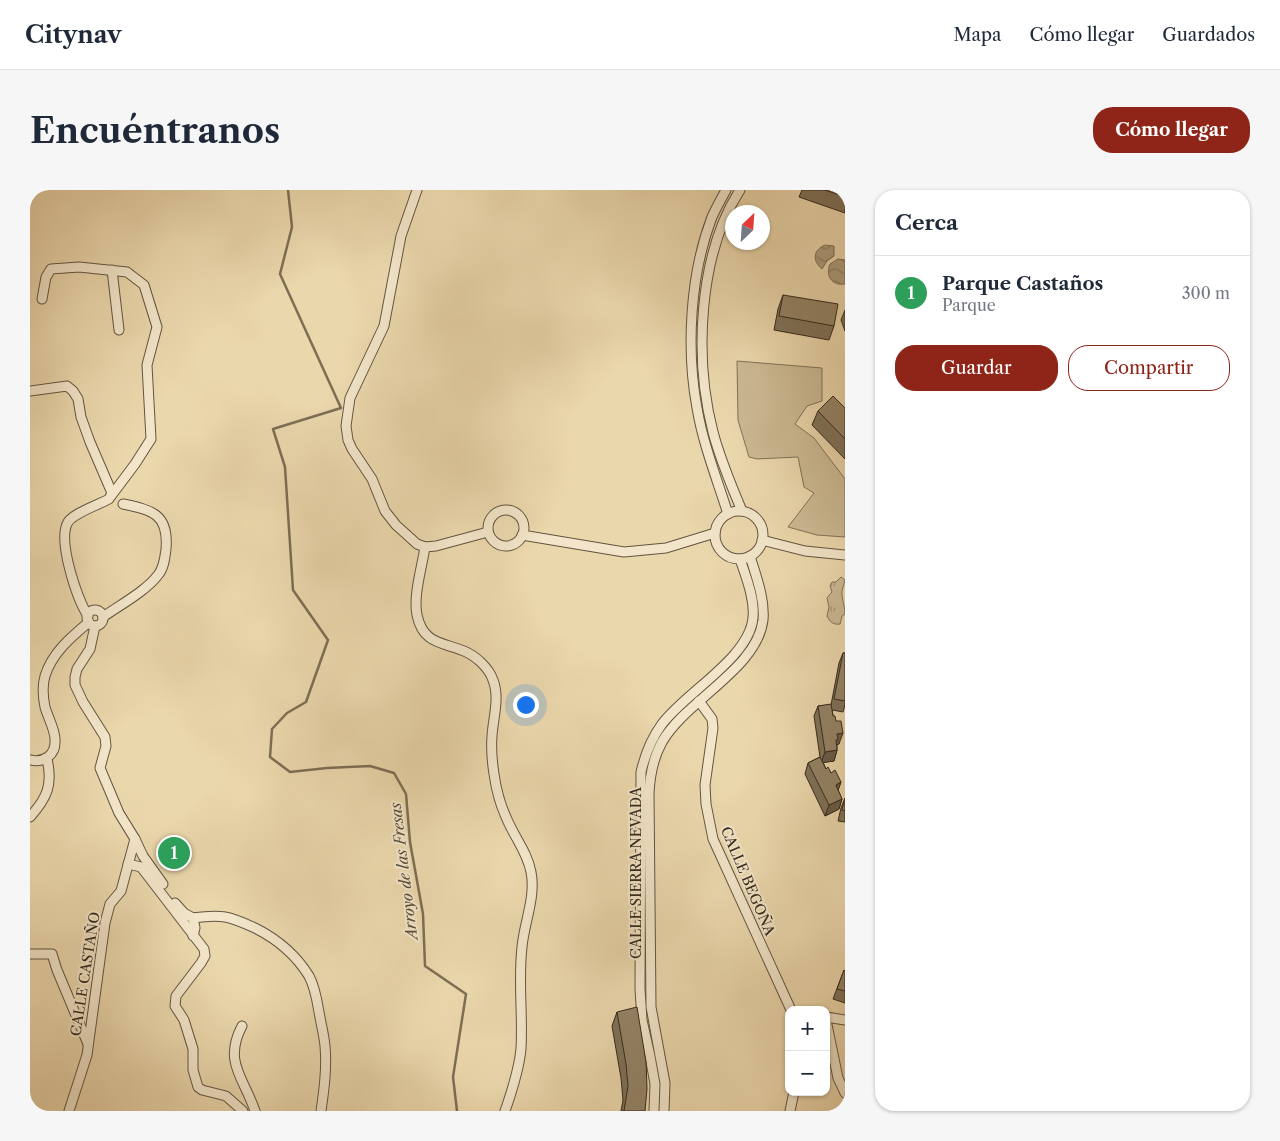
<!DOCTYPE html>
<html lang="es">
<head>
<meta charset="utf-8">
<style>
  body { margin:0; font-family:"Libre Caslon Text",serif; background:#f6f6f7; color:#1f2937 }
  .controls { position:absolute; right:15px; bottom:15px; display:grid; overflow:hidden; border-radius:10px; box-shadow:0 1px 4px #0004 }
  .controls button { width:45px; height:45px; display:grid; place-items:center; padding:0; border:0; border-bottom:1px solid #e0e1e3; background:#fff; color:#1f2937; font:25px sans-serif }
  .compass { position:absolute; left:695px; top:15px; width:45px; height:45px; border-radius:50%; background:#fff; box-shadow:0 1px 4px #0004; rotate:25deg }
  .you { position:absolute; left:495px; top:514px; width:18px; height:18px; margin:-12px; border:4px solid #fff; border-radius:50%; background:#1a73e8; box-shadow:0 0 0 8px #1a73e833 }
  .badge { display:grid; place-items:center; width:32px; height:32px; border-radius:50%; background:#8f2418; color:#fff; font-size:16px; font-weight:700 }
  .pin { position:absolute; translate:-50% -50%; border:2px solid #fff; box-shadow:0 1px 5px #0006 }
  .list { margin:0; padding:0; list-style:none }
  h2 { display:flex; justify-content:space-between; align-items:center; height:65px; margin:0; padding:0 20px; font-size:21px }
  h2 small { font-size:16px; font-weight:400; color:#747a83 }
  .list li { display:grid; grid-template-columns:32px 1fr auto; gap:15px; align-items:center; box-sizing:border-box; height:75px; padding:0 20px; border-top:1px solid #e0e1e3 }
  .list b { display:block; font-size:19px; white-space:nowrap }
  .list p { margin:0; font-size:16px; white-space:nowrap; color:#747a83 }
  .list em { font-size:16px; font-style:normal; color:#747a83 }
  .actions { display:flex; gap:10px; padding:15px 20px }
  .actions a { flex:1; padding:11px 0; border:1px solid #8f2418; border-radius:20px; text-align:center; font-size:18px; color:#8f2418 }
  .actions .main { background:#8f2418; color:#fff }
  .map { position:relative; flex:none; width:815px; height:921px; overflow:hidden; border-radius:20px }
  header { display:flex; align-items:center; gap:30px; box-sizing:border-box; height:70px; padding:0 25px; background:#fff; border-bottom:1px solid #e0e1e3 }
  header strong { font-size:24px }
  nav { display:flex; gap:28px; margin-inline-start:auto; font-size:18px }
  .intro { display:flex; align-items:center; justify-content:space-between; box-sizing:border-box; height:120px; padding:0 30px }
  h1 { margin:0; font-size:35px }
  .button { padding:12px 22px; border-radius:20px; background:#8f2418; color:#fff; font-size:18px; font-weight:700 }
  main { display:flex; gap:30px; padding:0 30px }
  aside { flex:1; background:#fff; border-radius:20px; box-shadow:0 1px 4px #0004 }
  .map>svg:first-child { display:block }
  .park { fill:url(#park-tufts); stroke:#807258 }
  .garden { fill:#ccba94; stroke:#807258 }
  .water { fill:url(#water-waves); stroke:#7d6e55 }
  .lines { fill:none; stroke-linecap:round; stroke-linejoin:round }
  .stream { stroke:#7d6e55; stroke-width:2.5 }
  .minor-casing { stroke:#625541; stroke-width:11 }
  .minor { stroke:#f2e5c9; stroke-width:9 }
  .wall { fill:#7f7259; stroke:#352a1d }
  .shaded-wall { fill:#685c48; stroke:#352a1d }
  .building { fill:#948467; stroke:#352a1d }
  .labels { text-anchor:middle; stroke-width:4; stroke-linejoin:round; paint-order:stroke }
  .street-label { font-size:14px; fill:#352a1d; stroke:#f2e5c9 }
  .water-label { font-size:15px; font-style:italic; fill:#594c39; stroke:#f2e5c9 }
</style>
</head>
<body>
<header>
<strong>Citynav</strong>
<nav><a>Mapa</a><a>Cómo llegar</a><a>Guardados</a></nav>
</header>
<div class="intro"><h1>Encuéntranos</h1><a class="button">Cómo llegar</a></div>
<main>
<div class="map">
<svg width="815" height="921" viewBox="0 0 815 921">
  <defs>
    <pattern id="park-tufts" width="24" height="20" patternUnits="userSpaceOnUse" patternTransform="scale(1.25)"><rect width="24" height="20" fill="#ccba94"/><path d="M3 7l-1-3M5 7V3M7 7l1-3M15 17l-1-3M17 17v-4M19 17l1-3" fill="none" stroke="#a69778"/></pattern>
    <pattern id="water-waves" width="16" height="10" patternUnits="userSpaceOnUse" patternTransform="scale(1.25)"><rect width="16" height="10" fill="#ad9c7b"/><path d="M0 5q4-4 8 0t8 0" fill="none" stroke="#8e7f64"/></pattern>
  </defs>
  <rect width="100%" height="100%" fill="#ebd7ac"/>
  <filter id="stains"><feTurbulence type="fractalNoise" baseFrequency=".004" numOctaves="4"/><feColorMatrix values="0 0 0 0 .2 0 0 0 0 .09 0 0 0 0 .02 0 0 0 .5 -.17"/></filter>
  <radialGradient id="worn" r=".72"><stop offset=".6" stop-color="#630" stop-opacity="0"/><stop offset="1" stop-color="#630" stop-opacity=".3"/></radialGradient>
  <path class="park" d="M811,387L815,390C814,396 811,400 812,406C813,413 815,417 815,424L812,426L810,434C803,435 800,432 797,426L799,417L797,408L802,402L800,396L802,392H806Z"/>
  <path class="garden" d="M707,171L792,178V211L777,216L765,234L784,248L815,289V347L787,345L758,337L784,303L774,297L768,267L727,269L719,267L708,230Z"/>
  <g class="water">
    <path d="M795,55L804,56V66L797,71L792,79C782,71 783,60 795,55Z"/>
    <path d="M808,69L815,70V94C802,96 795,86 800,74Z"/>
  </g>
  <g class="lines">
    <path class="stream" d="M258,0L262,37L250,84L311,218L243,239L255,277L263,400L298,450L276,512L257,523L242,539L240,567L260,582L297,578L340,576L364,583L376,604L380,652L393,724L395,776L436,804L423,887L427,921"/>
    <g class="minor-casing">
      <g id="minor">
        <path d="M387,0L371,46L354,136L320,208L316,236L318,250L322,259L342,289L355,321L366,335L387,354L395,357L406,356L458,342"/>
        <path d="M696,0C691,9 686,18 682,27C660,84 656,159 667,218C673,254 687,289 698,324"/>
        <path d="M710,0C668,65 664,169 683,242C690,269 701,295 712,321"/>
        <path d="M82,80L89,140"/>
        <path d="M12,109L16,87L21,79L49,77L97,82L114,95L127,137L117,175L121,249L105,274L81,306"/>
        <path d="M0,201L37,196L43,201L48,209L51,227L60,252L82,303L79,309C68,315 44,323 38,332C27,350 47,409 58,426"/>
        <circle cx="476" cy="338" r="18"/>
        <circle cx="709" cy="345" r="24"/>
        <path d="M492,345L594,362L636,358L685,343"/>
        <path d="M732,350L775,361L815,365"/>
        <path d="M395,357C392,377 383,406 387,425C393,454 412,452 434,461C446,466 459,478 463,490C470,508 463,528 462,546C461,559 462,571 464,584C466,598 470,614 476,627C484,647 497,661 501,682C506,707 494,733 492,757C488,791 493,825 491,859C489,880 482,901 475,921"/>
        <circle cx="65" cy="428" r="8"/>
        <path d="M73,427C90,415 116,401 128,385C134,378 135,367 136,359C139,324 122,320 93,314"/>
        <path d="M669,511L682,529L683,538L675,595L676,614L683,649L761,820"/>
        <path d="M0,570C14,573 26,565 25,550C25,539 18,528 15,517C13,507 12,496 15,486C22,463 41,447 59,432"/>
        <path d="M0,627C17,608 23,595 17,569"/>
        <path d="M105,649L113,666L133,694"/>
        <path d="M98,674L111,677L174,759L175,766L171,773L146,806L145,816L154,830L163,859V880L168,897L172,900L196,906L213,921"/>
        <path d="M145,713L154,723L163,728L165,738L163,746"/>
        <path d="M163,728C192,724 199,726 225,738C247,749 266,765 279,786C285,797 287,810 289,822C291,834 294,845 295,856C297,878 294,900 291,921"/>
        <path d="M0,764H22L27,780L58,854"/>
        <path d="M796,827L815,830"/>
        <path d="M796,830L808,888L815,903"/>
        <path d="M212,836C193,872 214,888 225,921"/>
        <path d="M39,921L57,865L75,733L80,714L91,701L105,649L89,623L70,578L76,556L75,547L53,512L45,495V487L47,479L60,459L65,436"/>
        <path d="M624,921L625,894L620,866L612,830L610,799L611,582C615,565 621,549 632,534C656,502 719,468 723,428C725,409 716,387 710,369"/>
        <path d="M634,921L635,893L621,817L619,603C620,585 623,568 632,552C656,510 727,479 733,430C735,409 726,386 720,366"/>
        <path d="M760,921L764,902"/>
      </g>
    </g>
    <use href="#minor" class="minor"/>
  </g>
  <g class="wall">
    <path d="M772,0H815V23L769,7Z"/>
    <path d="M753,105L804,136L799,150L744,140L748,119Z"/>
    <path d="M815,120V141L811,130Z"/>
    <path d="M815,218V269L782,235L788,221Z"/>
    <path d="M813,463H815V515L813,522L802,520L809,554H807V560L804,571L793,572L796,579L811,592L808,600L812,609L809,619L795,626L775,584L778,573L790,567L784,526L788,516L801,515L809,473Z"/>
    <path d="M815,608V632L808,631L811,618Z"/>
    <path d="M814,780L815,781V813L803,809Z"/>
    <path d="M587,822L615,921H591L593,910L591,888L582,836Z"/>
  </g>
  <g class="shaded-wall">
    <path d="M813,543L809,554L806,555L804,560L807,544Z"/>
    <path d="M807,560L804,571L791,573L795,562Z"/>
    <path d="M811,592L807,603L806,595Z"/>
    <path d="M812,609L809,619L795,626L799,615Z"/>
  </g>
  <g class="building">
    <path d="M795,0H815V7Z"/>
    <path d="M753,105L808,114L804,136L749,126Z"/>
    <path d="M803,206L815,218V249L788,221Z"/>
    <path d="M813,463H815V511L804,509Z"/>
    <path d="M801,514L803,526H805L806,531H811L813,543L807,544L808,550H806L807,560L795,562L788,516Z"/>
    <path d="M790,567L796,579L798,577L801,583L805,580L811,592L806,595L812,609L799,615L778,573Z"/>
    <path d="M815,608V621L812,620Z"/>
    <path d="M814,780L815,781V801L807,799Z"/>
    <path d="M607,817L616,872L617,899L615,921H594L598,896L596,874L587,822Z"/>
  </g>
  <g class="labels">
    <g class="street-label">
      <text transform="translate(606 683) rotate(-90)" y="5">CALLE SIERRA NEVADA</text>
      <text transform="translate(718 691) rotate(67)" y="5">CALLE BEGOÑA</text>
      <text transform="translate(55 784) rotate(-81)" y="5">CALLE CASTAÑO</text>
    </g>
    <g class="water-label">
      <text transform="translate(374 681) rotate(-97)" y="5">Arroyo de las Fresas</text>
    </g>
  </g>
  <rect width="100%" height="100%" filter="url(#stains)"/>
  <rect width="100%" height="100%" fill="url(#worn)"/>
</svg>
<div class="controls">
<button>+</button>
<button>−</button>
</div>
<svg class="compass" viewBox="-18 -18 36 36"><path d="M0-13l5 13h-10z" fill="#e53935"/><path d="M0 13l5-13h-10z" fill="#747a83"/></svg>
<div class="you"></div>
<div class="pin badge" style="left:144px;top:663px;background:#2e9e5b">1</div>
</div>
<aside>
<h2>Cerca<small></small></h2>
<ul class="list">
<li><span class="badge" style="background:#2e9e5b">1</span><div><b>Parque Castaños</b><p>Parque</p></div><em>300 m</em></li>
</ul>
<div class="actions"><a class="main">Guardar</a><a>Compartir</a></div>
</aside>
</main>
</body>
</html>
